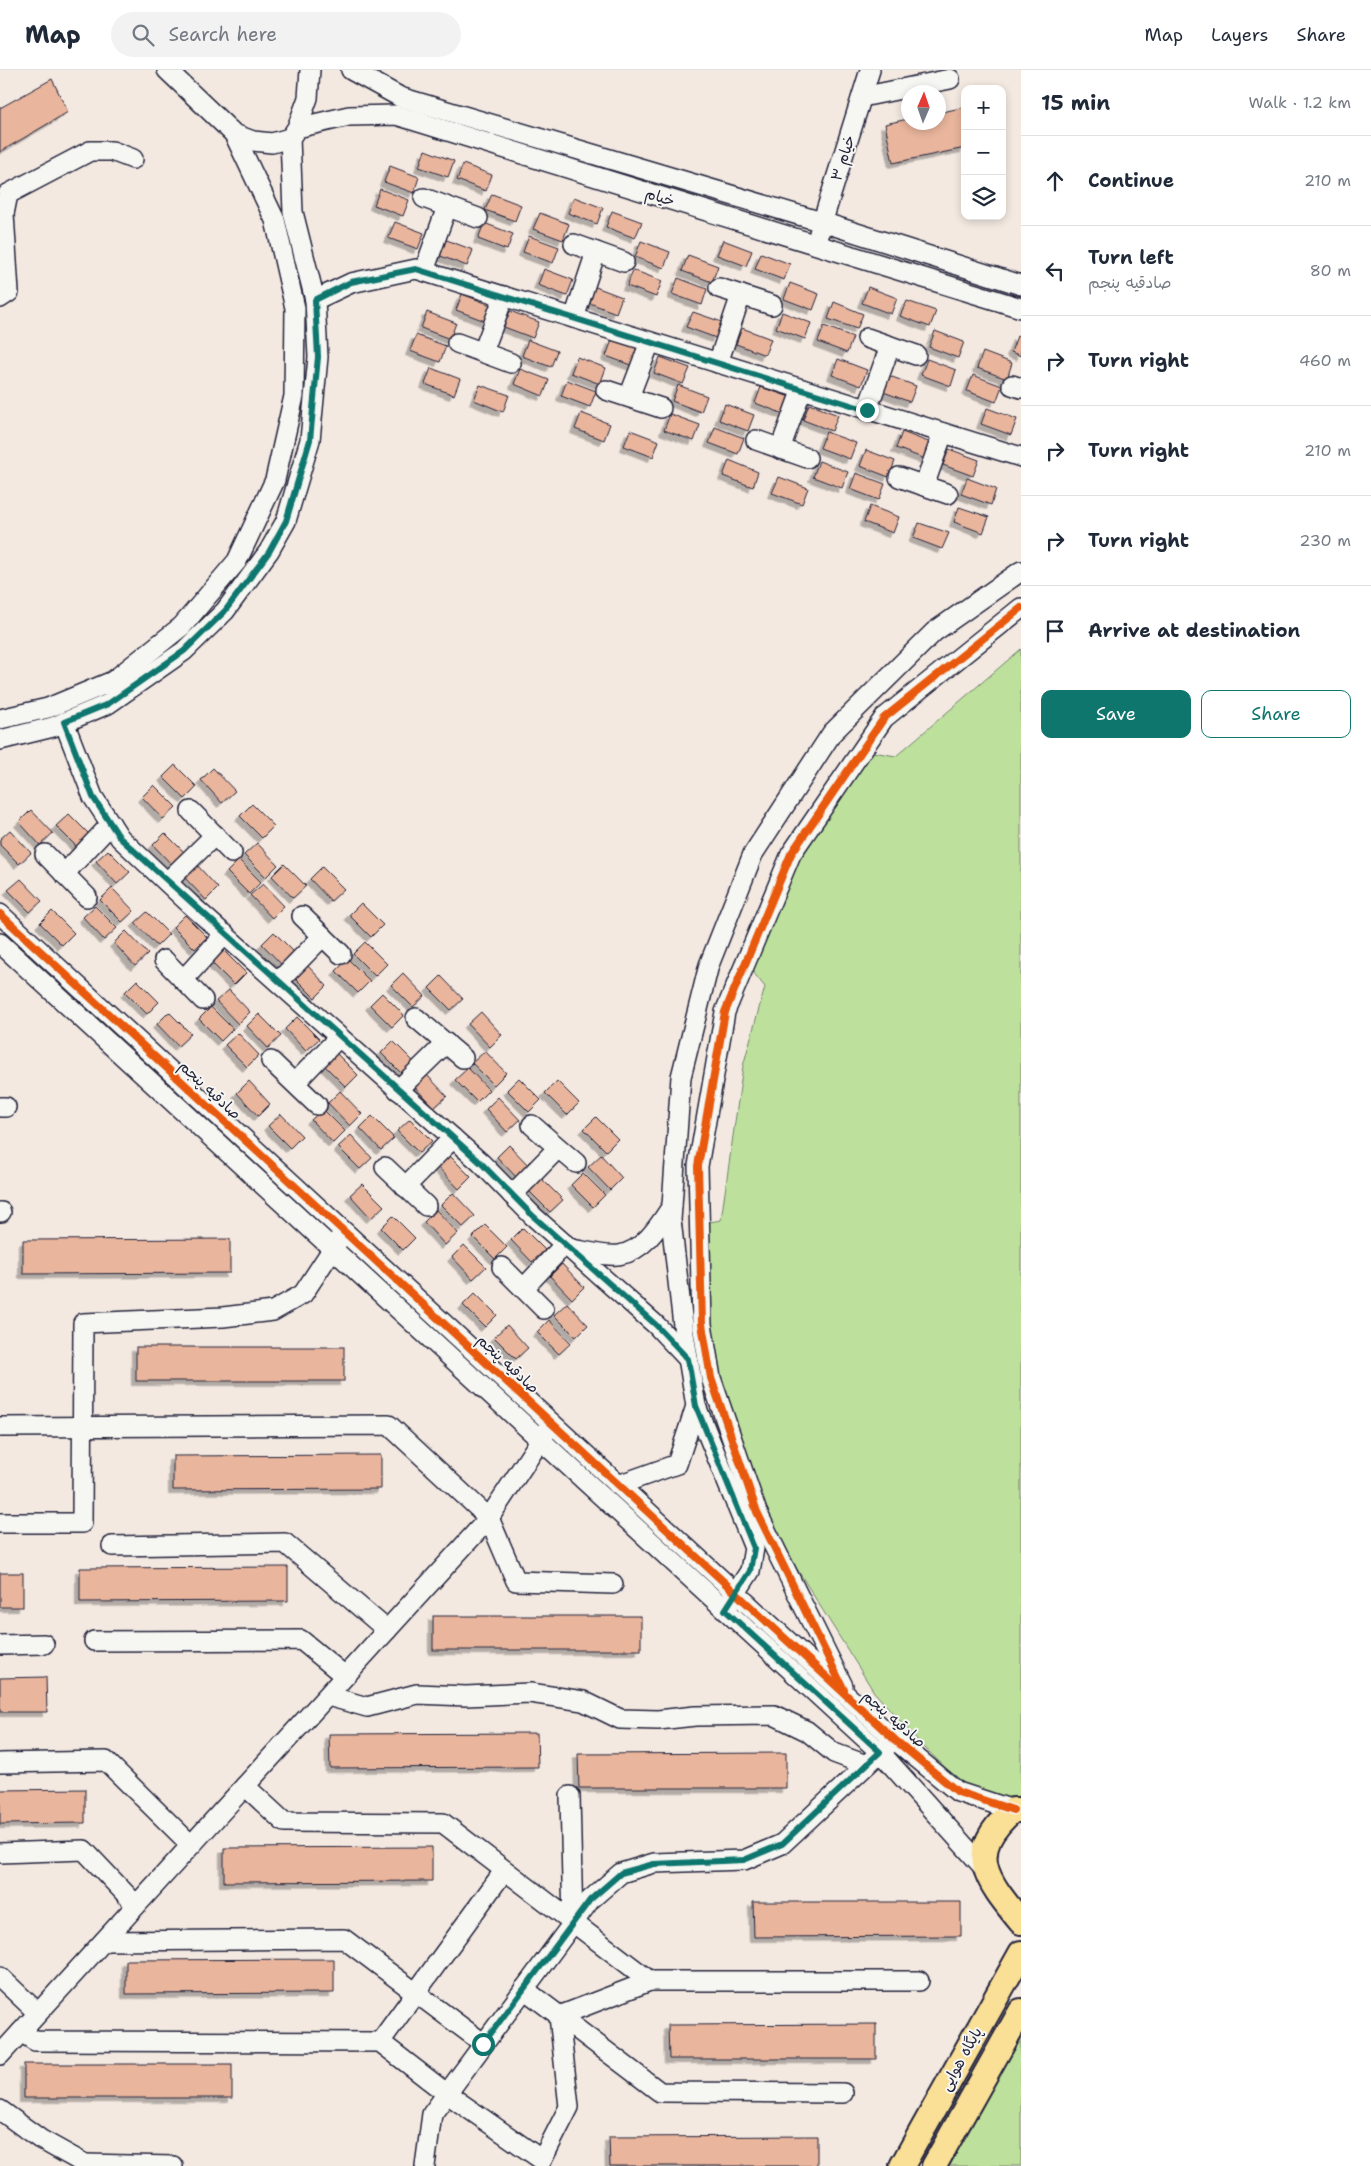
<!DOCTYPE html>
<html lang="en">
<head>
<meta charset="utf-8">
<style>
  body { margin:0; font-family:"Shantell Sans","Playpen Sans Arabic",sans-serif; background:#f2f2f3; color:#1f2937 }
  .controls { position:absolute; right:15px; top:15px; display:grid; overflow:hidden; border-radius:10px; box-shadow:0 2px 8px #0003 }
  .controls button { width:45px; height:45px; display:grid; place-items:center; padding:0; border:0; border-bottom:1px solid #e0e1e3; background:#fff; color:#1f2937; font:25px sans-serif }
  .compass { position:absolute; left:901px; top:15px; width:45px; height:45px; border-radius:50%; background:#fff; box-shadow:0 2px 8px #0003; rotate:2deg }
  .stop { position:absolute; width:15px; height:15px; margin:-11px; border:4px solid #0f766e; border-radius:50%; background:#fff }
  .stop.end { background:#0f766e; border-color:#fff; box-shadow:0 1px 5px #0008 }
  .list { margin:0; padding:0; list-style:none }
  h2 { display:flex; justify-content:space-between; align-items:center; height:65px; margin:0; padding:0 20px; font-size:21px }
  h2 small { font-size:16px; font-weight:400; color:#747a83 }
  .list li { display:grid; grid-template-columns:32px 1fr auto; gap:15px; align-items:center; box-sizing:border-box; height:90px; padding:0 20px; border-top:1px solid #e0e1e3 }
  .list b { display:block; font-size:19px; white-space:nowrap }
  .list p { margin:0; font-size:16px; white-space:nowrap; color:#747a83 }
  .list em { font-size:16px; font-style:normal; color:#747a83 }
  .actions { display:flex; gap:10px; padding:15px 20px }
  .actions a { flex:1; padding:11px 0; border:1px solid #0f766e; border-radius:10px; text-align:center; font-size:18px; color:#0f766e }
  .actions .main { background:#0f766e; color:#fff }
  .icon { flex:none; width:28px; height:28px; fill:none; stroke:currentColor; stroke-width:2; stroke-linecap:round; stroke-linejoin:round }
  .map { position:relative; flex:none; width:1021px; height:2096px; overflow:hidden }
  header { display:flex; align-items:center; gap:30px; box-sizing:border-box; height:70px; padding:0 25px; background:#fff; border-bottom:1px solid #e0e1e3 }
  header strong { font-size:24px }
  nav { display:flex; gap:28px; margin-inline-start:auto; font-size:18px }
  .search { width:350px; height:45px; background:#f2f2f3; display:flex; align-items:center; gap:12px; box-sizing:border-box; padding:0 18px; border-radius:28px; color:#747a83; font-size:19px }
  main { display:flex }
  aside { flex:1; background:#fff }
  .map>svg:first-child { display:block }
  .green { fill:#bde19c; stroke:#70826c }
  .building { fill:#e9b59c; stroke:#22223b; filter:url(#shadow) }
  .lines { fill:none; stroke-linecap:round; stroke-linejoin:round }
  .minor-casing { stroke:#22223b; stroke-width:22 }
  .major-casing { stroke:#22223b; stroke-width:28 }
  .minor { stroke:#f6f6f2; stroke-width:19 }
  .major { stroke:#fadf96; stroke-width:24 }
  .cycleway-casing { stroke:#f6f6f2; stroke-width:11 }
  .cycleway { stroke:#e8590c; stroke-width:8 }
  .route { stroke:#0f766e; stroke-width:6 }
  .labels { text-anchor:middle; stroke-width:4; stroke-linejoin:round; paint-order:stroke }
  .street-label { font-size:15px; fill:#22223b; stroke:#f6f6f2 }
</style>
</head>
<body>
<header>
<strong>Map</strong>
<div class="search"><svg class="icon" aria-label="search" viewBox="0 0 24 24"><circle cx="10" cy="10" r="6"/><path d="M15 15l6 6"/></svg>Search here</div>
<nav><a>Map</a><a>Layers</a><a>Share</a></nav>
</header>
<main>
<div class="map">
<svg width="1021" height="2096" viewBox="0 0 1021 2096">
  <defs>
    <filter id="shadow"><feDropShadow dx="-4.5" dy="4.5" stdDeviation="0" flood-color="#0004"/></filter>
  </defs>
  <rect width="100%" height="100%" fill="#f3e9e1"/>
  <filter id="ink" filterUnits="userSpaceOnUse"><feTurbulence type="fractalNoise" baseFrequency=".02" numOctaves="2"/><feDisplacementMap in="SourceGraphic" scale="10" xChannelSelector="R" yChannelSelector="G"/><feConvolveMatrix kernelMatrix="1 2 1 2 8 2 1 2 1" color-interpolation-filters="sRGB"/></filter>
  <g filter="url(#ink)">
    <g class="green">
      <path d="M1021,579V1730H999L959,1711L922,1675L874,1622L787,1483L758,1418L714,1307L704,1153L721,1150L743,996L765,917L749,897L802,779L867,681L896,686Z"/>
      <path d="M1021,1959V2096H944Z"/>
    </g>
    <g class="building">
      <path d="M52,9L68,42L0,82V38Z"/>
      <path d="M965,37V78L893,93L885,54L908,49V52H938V43Z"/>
      <path d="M425,80L454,91L448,107L419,97Z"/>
      <path d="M463,94L492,105L486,121L457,110Z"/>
      <path d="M390,96L419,107L414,123L384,112Z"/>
      <path d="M380,119L409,130L403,146L374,135Z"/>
      <path d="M492,124L521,135L515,151L485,140Z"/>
      <path d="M574,127L603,138L597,154L568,143Z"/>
      <path d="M612,141L642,152L635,168L606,157Z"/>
      <path d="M540,143L569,154L563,170L533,159Z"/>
      <path d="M395,152L424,163L418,179L388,168Z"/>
      <path d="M484,153L513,164L507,180L478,169Z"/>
      <path d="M529,166L559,177L553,193L523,182Z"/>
      <path d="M444,169L473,180L467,196L438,185Z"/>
      <path d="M723,170L752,181L746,196L717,185Z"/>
      <path d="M641,171L670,182L664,198L635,187Z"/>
      <path d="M761,183L790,194L784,210L755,199Z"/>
      <path d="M688,185L718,196L712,212L682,201Z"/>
      <path d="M544,199L573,210L567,226L538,215Z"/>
      <path d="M633,200L662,211L656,227L627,216Z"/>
      <path d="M678,208L707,219L702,235L672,224Z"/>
      <path d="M790,213L819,224L813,240L784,229Z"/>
      <path d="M593,216L622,227L616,243L587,232Z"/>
      <path d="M868,217L897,228L891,244L862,233Z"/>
      <path d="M462,224L491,235L485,251L456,240Z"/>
      <path d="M907,231L936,241L930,257L900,246Z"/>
      <path d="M834,232L863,244L857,259L828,249Z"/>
      <path d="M510,241L539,252L533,268L504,257Z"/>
      <path d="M427,242L456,253L450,269L421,258Z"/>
      <path d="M693,242L722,252L716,268L686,257Z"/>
      <path d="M782,242L811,253L805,269L776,258Z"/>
      <path d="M824,256L853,267L847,283L818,272Z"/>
      <path d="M742,258L771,269L765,285L736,274Z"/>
      <path d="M935,261L964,272L958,288L929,277Z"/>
      <path d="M416,265L446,276L440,292L410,281Z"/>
      <path d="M1017,266L1021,268V286L1011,282Z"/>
      <path d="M528,270L557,281L551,297L522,286Z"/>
      <path d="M612,270L642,280L636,297L606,286Z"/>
      <path d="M983,282L1012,293L1007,309L977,298Z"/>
      <path d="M577,287L606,298L600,314L571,303Z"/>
      <path d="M660,287L690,298L683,314L654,303Z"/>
      <path d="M838,289L867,300L861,316L832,305Z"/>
      <path d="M927,289L956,300L951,316L921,305Z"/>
      <path d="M431,298L460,309L454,325L425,314Z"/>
      <path d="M520,299L549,310L543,326L514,314Z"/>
      <path d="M887,305L916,316L910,332L881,321Z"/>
      <path d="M973,305L1002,316L996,332L967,321Z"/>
      <path d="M567,310L596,321L590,337L561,326Z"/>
      <path d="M480,315L509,325L503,342L474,330Z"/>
      <path d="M678,315L707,326L701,342L672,331Z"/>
      <path d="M761,317L790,327L784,344L755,333Z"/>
      <path d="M725,334L754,345L748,361L719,350Z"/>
      <path d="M809,334L838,345L832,361L803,350Z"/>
      <path d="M987,338L1017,349L1011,365L981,354Z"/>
      <path d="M581,343L610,354L604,370L575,359Z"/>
      <path d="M670,344L700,355L694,371L664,360Z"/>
      <path d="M715,357L744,368L738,384L709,373Z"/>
      <path d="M630,360L659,371L653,387L624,376Z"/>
      <path d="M826,362L856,373L850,389L820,378Z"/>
      <path d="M902,362L931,373L925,389L896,378Z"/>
      <path d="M949,379L979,390L973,406L943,395Z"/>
      <path d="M866,380L895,391L889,407L860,396Z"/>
      <path d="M729,390L758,402L753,417L723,406Z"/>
      <path d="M819,391L848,402L842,418L813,407Z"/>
      <path d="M856,403L885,414L879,430L850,419Z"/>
      <path d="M779,407L808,418L802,434L772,423Z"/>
      <path d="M967,408L996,419L991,435L961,424Z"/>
      <path d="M870,436L899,447L893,463L864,452Z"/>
      <path d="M959,437L989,447L983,463L954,452Z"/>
      <path d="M919,453L949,463L942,479L913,468Z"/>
      <path d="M175,695L197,717L185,729L163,707Z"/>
      <path d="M213,698L235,721L222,733L201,710Z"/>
      <path d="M154,715L176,737L163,749L142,727Z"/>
      <path d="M252,734L274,756L262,768L240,746Z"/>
      <path d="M31,740L53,763L40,775L19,752Z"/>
      <path d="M69,744L91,766L78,778L56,756Z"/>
      <path d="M10,760L31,783L19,794L0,775V769Z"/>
      <path d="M165,763L187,785L174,797L153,775Z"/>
      <path d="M257,773L278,795L266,807L244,785Z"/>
      <path d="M108,780L130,802L117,814L96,791Z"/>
      <path d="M239,790L261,812L249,824L227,802Z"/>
      <path d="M284,794L306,816L293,828L272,806Z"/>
      <path d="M197,795L218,818L206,830L184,807Z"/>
      <path d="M322,797L344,819L331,831L310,809Z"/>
      <path d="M21,809L42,831L30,842L8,820Z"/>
      <path d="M263,814L284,836L272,848L250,825Z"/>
      <path d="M112,818L134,841L122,852L100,830Z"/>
      <path d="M361,833L383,855L371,867L349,845Z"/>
      <path d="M95,836L117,858L104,870L83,847Z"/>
      <path d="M52,841L74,863L62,875L40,853Z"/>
      <path d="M147,842L169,864L157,876L135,853Z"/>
      <path d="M185,845L207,867L195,879L173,857Z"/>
      <path d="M126,861L148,884L135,896L114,873Z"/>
      <path d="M274,862L296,884L283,896L262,874Z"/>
      <path d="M365,872L387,894L375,906L353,884Z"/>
      <path d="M224,881L246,903L234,915L212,893Z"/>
      <path d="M348,889L370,911L358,923L336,901Z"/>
      <path d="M306,894L327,916L315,928L293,906Z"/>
      <path d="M403,903L425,926L413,937L391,915Z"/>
      <path d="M441,906L463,929L451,940L429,918Z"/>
      <path d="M137,910L159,932L147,944L125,922Z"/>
      <path d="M229,920L250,942L238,954L216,931Z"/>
      <path d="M382,923L404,945L392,957L370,935Z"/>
      <path d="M211,937L233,959L221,971L199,949Z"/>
      <path d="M169,942L191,964L178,976L157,954Z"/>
      <path d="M481,942L502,965L490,977L468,954Z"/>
      <path d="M259,944L281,966L268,978L247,956Z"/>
      <path d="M297,947L319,969L306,981L285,959Z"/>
      <path d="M238,963L259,985L247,997L225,975Z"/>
      <path d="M393,971L415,993L403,1005L381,983Z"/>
      <path d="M485,981L506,1003L494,1015L472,993Z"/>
      <path d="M336,983L358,1005L346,1017L324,995Z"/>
      <path d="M468,998L489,1020L477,1032L455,1010Z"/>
      <path d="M425,1003L447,1026L434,1038L413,1015Z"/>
      <path d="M519,1008L541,1030L529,1042L507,1020Z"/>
      <path d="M249,1011L270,1034L258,1046L237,1023Z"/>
      <path d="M557,1011L579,1033L567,1045L545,1023Z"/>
      <path d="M340,1021L362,1044L350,1056L328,1033Z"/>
      <path d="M498,1027L520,1050L507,1062L486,1039Z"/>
      <path d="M323,1039L345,1061L333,1073L311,1050Z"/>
      <path d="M281,1044L302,1066L290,1078L268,1056Z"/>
      <path d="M372,1046L394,1068L381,1080L360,1058Z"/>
      <path d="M596,1047L618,1069L606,1081L584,1059Z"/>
      <path d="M410,1049L432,1071L419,1083L397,1061Z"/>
      <path d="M351,1065L372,1088L360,1099L338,1077Z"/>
      <path d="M509,1075L531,1098L519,1110L497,1087Z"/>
      <path d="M449,1085L471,1107L459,1119L437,1096Z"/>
      <path d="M601,1085L622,1108L610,1120L588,1097Z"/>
      <path d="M583,1103L605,1125L593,1137L571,1115Z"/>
      <path d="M541,1108L563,1130L550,1142L528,1120Z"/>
      <path d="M362,1114L384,1136L371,1148L350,1125Z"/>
      <path d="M453,1123L475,1146L463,1157L441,1135Z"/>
      <path d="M436,1140L458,1163L445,1175L424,1152Z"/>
      <path d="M393,1146L415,1168L403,1180L381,1158Z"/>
      <path d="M485,1155L507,1177L495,1189L473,1167Z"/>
      <path d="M523,1158L545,1180L532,1192L511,1170Z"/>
      <path d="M230,1169V1203L23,1204V1170Z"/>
      <path d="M464,1175L486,1197L473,1209L452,1187Z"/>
      <path d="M562,1194L584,1217L572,1229L550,1206Z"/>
      <path d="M475,1223L497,1245L485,1257L463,1235Z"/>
      <path d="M567,1233L588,1255L576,1267L554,1245Z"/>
      <path d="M549,1250L571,1273L559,1284L537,1262Z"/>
      <path d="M507,1255L528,1278L516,1289L494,1267Z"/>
      <rect x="136" y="1277" width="208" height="34"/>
      <path d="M381,1385V1419L173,1420V1386Z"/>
      <path d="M288,1497V1531L80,1532V1498Z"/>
      <rect x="0" y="1503" width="23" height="34"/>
      <rect x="433" y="1546" width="208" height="34"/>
      <path d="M46,1607L47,1642H0V1608Z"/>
      <path d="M537,1663L538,1697L330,1698L329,1664Z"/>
      <path d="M786,1683V1718H579L578,1684Z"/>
      <path d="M85,1719V1753L0,1754V1720Z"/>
      <path d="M432,1777V1811L224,1812V1778Z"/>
      <path d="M753,1832H961V1866L754,1867Z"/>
      <path d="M334,1889V1923L126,1924V1890Z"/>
      <path d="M876,1954V1989H669L668,1955Z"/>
      <rect x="24" y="1994" width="208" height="34"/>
      <path d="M817,2066V2096H610L609,2067Z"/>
    </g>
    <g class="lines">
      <g class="minor-casing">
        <g id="minor">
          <path d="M167,0L234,64L253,71L272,73L290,68L297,58L308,28L310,0"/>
          <path d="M351,0L400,27L822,152L1021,215"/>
          <path d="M862,27L950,9"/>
          <path d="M297,58L349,46L396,45L1021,238"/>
          <path d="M424,128L478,148"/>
          <path d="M819,163L870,0"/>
          <path d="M574,174L624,192"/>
          <path d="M424,201L447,137"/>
          <path d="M719,218L772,235"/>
          <path d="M0,228L9,222L4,144L8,124L90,81H112L133,89"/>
          <path d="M315,230L351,213L416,199L1021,387"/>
          <path d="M574,248L596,182"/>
          <path d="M867,268L916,285"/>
          <path d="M457,273L511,293"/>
          <path d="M483,282L504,226"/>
          <path d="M718,293L741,225"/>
          <path d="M1012,315L1021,318"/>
          <path d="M606,320L661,338"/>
          <path d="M629,327L650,272"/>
          <path d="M867,340L890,276"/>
          <path d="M756,370L807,388"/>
          <path d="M780,379L802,319"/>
          <path d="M899,407L948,424"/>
          <path d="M924,416L943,363"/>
          <path d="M0,649L48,638L113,611L182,556L237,491L275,410L294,326L295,238L275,150L234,64"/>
          <path d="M64,652L93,727L120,768L190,834L481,1093L533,1146L656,1255L688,1289"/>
          <path d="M0,670L53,657L108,634L184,581L225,541L269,481L286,451L310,370L318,287L315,230L293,142L290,68"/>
          <path d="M191,741L232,783"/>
          <path d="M45,784L87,827"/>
          <path d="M64,804L111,754"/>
          <path d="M167,812L215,765"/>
          <path d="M0,844L895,1670L958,1722L1013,1740"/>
          <path d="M302,846L341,884"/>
          <path d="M0,873L880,1682L985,1799"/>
          <path d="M164,890L203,930"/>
          <path d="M183,910L225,864"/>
          <path d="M278,912L323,866"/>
          <path d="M416,948L463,988"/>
          <path d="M271,991L317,1035"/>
          <path d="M295,1013L339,967"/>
          <path d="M398,1020L446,973"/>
          <path d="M0,1037H6"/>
          <path d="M532,1055L576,1093"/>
          <path d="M385,1097L426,1136"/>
          <path d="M405,1117L453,1068"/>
          <path d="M512,1125L558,1078"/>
          <path d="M0,1142H1"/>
          <path d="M572,1179C584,1181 607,1187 619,1185C644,1181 659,1156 672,1136"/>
          <path d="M502,1197L544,1239"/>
          <path d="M524,1218L565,1174"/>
          <path d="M0,1357L389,1355L489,1448L516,1511L613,1514"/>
          <path d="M618,1415L677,1394L696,1336"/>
          <path d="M0,1453H82L83,1253L223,1247L273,1241L303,1224L339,1169"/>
          <path d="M112,1476L285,1473L387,1560"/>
          <path d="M730,1532L750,1501L754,1478L696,1336L684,1264L671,1150L681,1007L709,895L753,784L832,663L934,562L1021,501"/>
          <path d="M94,1571L301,1570L345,1606"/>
          <path d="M0,1575L44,1574"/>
          <path d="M843,1616L757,1442L711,1308L702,1254L698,1096L725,942L791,784L884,648L1021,538"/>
          <path d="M328,1626L367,1637L417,1624L466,1626L530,1623L583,1631L620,1649L658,1650L695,1646L774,1645L807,1661L834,1683L866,1695"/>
          <path d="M0,1693L106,1691L191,1775"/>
          <path d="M245,1716L284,1752L443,1753L650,1911H919"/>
          <path d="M570,1726L573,1854"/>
          <path d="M0,1783L84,1780L136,1835"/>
          <path d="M104,1871L344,1869L483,1973"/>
          <path d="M0,1907L38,1943"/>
          <path d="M524,1919L660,2022L843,2023"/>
          <path d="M21,1962L35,1971L380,1972L446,2023L542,2090L569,2037L559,1946L650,1911"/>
          <path d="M380,1972L504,1801"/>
          <path d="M0,1985L489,1448L547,1360"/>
          <path d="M0,2040L40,2069L85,2094"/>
          <path d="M82,2096L85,2094L173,2096"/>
          <path d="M425,2096L432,2044L590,1830L621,1803L654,1793L744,1790L782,1774L889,1674"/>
        </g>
      </g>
      <g class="major-casing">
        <g id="major">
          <path d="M1021,1740H1013C964,1783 986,1809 1021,1852"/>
          <path d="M902,2096L1021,1883"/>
          <path d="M934,2096L1021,1941"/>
        </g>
      </g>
      <use href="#minor" class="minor"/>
      <use href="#major" class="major"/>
      <g class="cycleway-casing">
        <g id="cycleway">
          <path d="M0,844L895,1670L958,1722L1013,1740"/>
          <path d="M844,1620L757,1442L711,1308L702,1254L698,1096L725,942L791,784L884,648L1021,538"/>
        </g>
      </g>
      <use href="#cycleway" class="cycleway"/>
    </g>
  </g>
  <g class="lines" filter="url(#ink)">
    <path class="route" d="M483,1974L590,1830L621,1803L654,1794L744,1790L782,1774L880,1682L725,1540L750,1501L754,1478L696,1336L688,1289L656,1255L533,1146L481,1093L120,768L93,727L64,652L108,634L184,581L225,541L269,482L286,451L310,370L318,287L315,230L351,212L416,199L867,340"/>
  </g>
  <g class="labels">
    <g class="street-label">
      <text transform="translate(843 88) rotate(-72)" y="5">خیام ۳</text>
      <text transform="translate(660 127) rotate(17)" y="5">خیام</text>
      <text transform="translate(210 1020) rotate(43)" y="5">صادقیه پنجم</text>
      <text transform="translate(508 1294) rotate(43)" y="5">صادقیه پنجم</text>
      <text transform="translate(894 1649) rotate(41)" y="5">صادقیه پنجم</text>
      <text transform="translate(961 1989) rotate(-61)" y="5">پایگاه هوایی</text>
    </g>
  </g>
</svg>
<div class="controls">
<button>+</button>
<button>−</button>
<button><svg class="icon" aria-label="layers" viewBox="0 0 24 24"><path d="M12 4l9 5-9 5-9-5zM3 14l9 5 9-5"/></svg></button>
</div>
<svg class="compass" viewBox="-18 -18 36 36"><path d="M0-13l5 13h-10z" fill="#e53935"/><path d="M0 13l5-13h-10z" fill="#747a83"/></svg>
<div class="stop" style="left:483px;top:1974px"></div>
<div class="stop end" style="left:867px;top:340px"></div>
</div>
<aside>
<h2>15 min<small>Walk · 1.2 km</small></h2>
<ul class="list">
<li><svg class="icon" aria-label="ahead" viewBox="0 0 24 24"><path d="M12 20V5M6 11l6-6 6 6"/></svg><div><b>Continue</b></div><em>210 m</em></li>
<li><svg class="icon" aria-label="left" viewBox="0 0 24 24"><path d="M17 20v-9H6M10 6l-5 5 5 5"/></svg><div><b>Turn left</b><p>صادقیه پنجم</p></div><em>80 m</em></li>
<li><svg class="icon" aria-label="right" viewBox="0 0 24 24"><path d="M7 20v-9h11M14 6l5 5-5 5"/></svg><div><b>Turn right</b></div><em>460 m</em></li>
<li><svg class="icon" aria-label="right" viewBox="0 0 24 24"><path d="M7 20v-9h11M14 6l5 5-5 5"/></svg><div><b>Turn right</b></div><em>210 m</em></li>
<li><svg class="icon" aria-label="right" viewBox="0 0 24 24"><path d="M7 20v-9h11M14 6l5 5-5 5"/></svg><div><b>Turn right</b></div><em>230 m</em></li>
<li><svg class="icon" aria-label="arrive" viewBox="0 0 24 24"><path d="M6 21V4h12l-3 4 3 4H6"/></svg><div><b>Arrive at destination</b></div></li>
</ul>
<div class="actions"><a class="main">Save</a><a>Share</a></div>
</aside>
</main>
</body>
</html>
